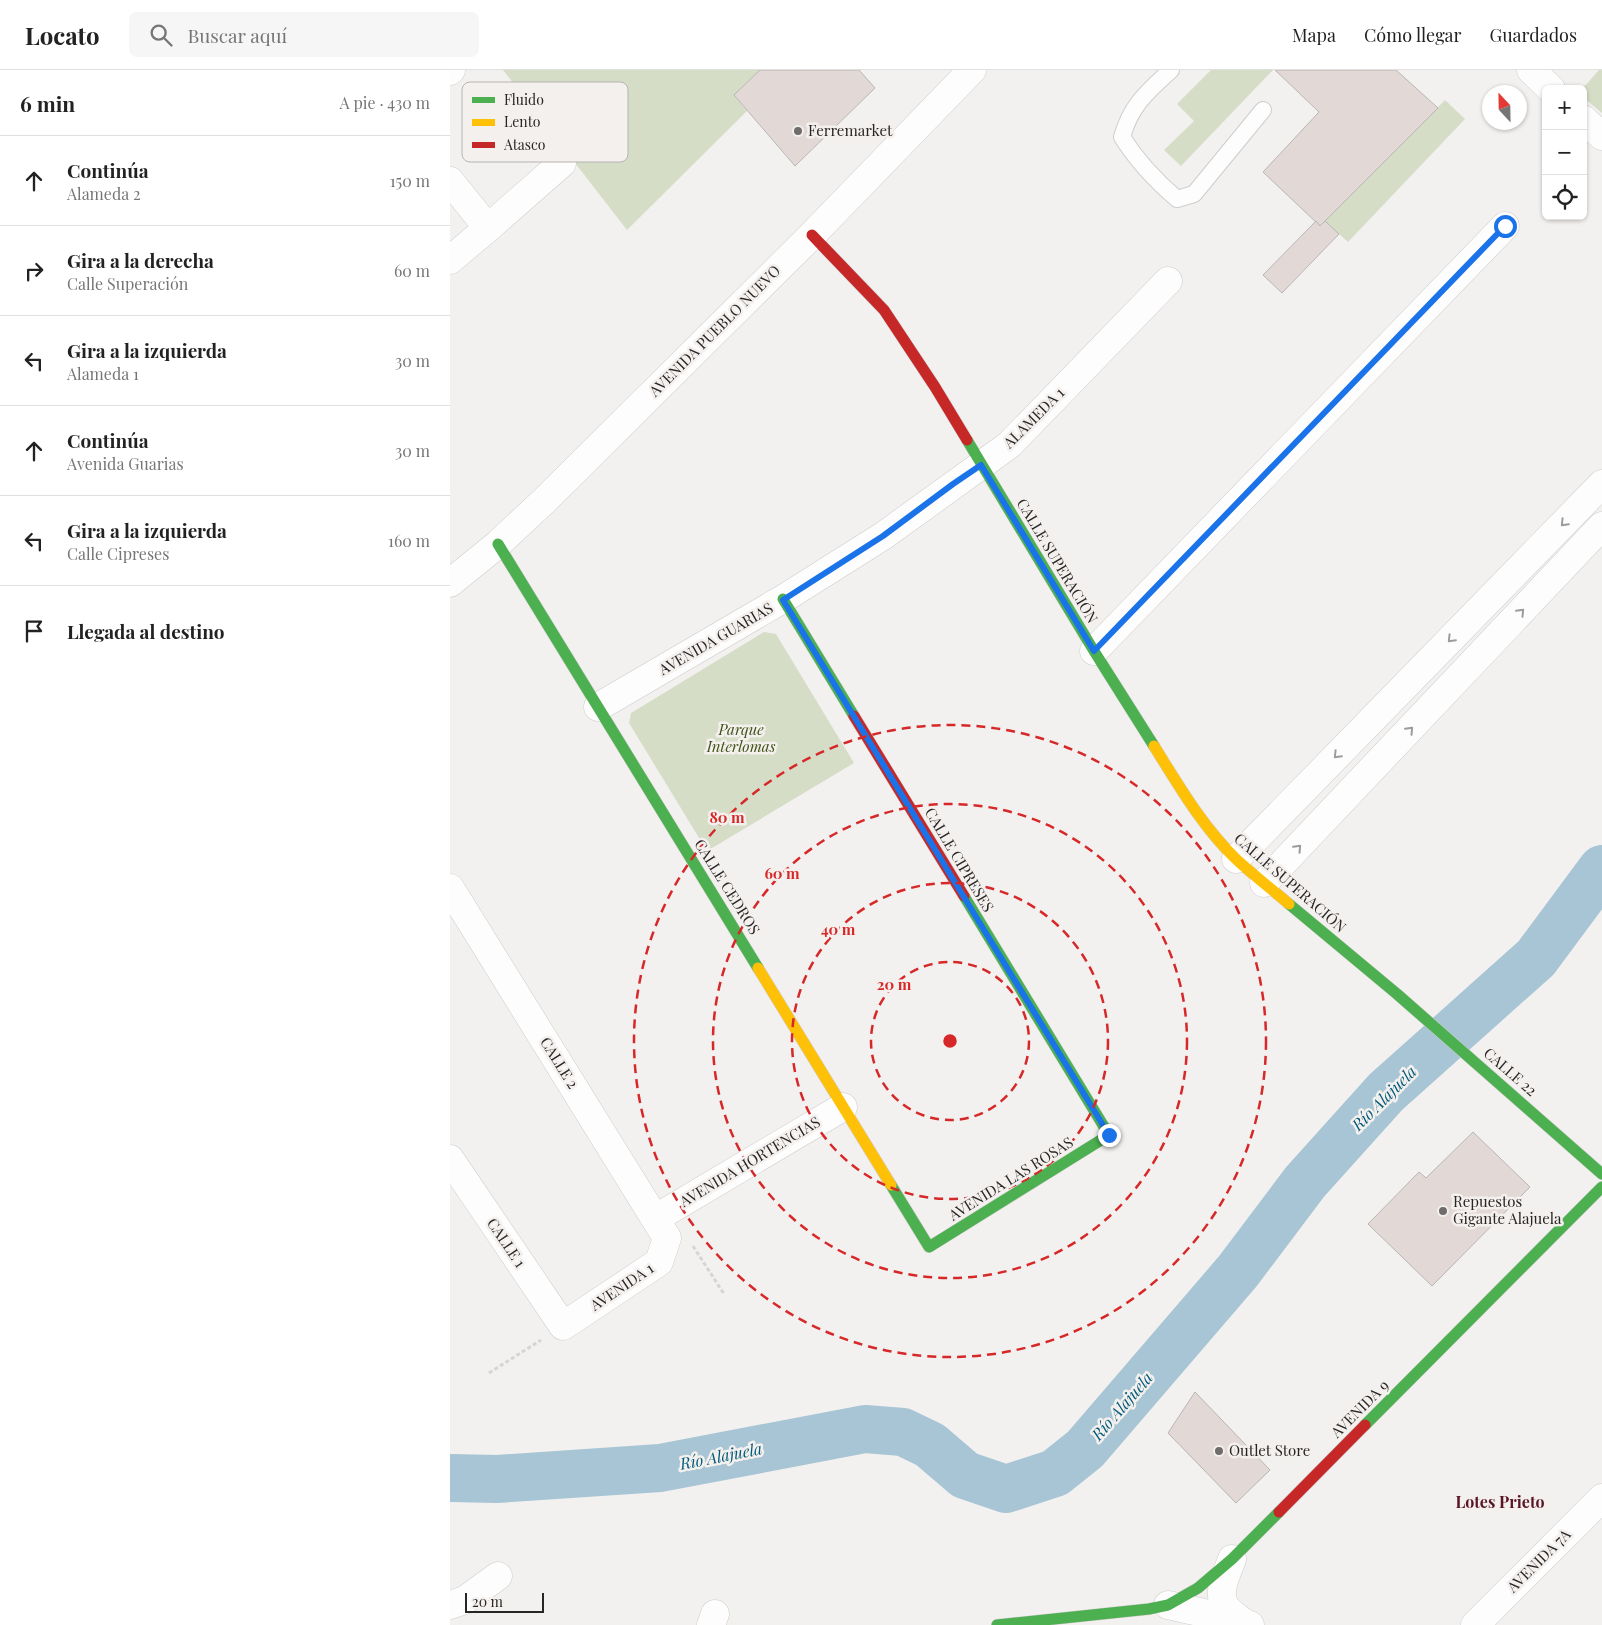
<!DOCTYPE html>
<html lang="es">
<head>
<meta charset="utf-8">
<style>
  body { margin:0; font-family:"Playfair Display",serif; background:#f6f6f6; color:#222 }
  .controls { position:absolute; right:15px; top:15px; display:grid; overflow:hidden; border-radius:8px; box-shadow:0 1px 4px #0004 }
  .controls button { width:45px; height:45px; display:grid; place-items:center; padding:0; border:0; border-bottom:1px solid #e0e0e0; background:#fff; color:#222; font:25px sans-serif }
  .compass { position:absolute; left:1032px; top:15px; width:45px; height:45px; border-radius:50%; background:#fff; box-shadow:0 1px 4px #0004; rotate:338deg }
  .scale { position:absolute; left:15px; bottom:12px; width:79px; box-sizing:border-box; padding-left:5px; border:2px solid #272525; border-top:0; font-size:14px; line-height:18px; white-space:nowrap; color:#272525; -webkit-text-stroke:4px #f4f0ee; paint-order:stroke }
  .stop { position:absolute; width:15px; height:15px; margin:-11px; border:4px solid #1a73e8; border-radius:50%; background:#fff }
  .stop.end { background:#1a73e8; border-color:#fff; box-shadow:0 1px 5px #0008 }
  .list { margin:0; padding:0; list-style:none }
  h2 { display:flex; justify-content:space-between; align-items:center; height:65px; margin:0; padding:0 20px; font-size:21px }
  h2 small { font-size:16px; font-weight:400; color:#767676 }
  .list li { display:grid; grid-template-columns:32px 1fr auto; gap:15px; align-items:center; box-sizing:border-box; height:90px; padding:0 20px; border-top:1px solid #e0e0e0 }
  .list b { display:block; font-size:19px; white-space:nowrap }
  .list p { margin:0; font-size:16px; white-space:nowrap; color:#767676 }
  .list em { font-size:16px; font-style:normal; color:#767676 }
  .icon { flex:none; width:28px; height:28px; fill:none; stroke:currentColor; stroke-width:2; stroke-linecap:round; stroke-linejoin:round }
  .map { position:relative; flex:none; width:1152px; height:1555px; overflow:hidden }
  header { display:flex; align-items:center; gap:30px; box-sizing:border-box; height:70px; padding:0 25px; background:#fff; border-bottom:1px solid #e0e0e0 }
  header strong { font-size:24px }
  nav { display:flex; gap:28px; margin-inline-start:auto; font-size:18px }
  .search { width:350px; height:45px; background:#f6f6f6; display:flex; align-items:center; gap:12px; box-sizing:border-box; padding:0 18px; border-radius:8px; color:#767676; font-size:19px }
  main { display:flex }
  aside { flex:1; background:#fff }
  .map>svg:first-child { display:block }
  .green { fill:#d5ddc7 }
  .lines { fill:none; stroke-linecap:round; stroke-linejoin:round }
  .river { stroke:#a7c5d4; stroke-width:48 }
  .building { fill:#e2d8d6; stroke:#b8b6b5 }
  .lane-casing { stroke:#cecdcc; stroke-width:18 }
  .street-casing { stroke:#cecdcc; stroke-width:29 }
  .fast-casing { stroke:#cecdcc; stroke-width:12 }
  .slow-casing { stroke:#cecdcc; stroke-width:12 }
  .jam-casing { stroke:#cecdcc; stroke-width:12 }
  .path { stroke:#d5d5d5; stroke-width:3; stroke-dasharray:4 2.5; stroke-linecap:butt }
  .lane { stroke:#fdfdfd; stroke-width:16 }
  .street { stroke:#fdfdfd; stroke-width:28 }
  .fast { stroke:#4caf50; stroke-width:11 }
  .slow { stroke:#ffc107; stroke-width:11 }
  .jam { stroke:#c62828; stroke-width:11 }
  .oneway { stroke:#9d9c9c }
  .route { stroke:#1a73e8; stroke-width:6 }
  .ring { fill:none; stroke:#d62828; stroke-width:2.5; stroke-dasharray:9 6 }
  .poi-dot { fill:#6e6c6c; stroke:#f4f0ee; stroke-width:2 }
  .labels { text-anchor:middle; stroke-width:5; stroke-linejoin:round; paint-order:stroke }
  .poi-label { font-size:15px; fill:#272525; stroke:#f4f0ee; text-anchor:start }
  .street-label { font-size:15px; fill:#272525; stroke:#f4f0ee }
  .park-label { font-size:15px; font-style:italic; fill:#3e5115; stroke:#f4f0ee }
  .water-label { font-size:16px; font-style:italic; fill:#025a7a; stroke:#f4f0ee }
  .neighbourhood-label { font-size:16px; font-weight:bold; fill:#581428; stroke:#f4f0ee }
  .key { fill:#f4f0ee; stroke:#b6b3b2; stroke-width:1 }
  .key-label { font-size:14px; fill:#272525 }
  .centre { fill:#d62828; stroke:#f4f0ee; stroke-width:2.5 }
  .ring-label { font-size:15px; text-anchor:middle; font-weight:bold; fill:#d62828; stroke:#f4f0ee; stroke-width:5; stroke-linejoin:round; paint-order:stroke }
</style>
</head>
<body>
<header>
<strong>Locato</strong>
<div class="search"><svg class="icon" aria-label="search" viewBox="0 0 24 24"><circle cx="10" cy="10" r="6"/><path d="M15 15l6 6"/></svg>Buscar aquí</div>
<nav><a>Mapa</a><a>Cómo llegar</a><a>Guardados</a></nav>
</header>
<main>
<aside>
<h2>6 min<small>A pie · 430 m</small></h2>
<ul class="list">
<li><svg class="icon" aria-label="ahead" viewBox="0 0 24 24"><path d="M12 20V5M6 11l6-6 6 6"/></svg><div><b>Continúa</b><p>Alameda 2</p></div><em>150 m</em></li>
<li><svg class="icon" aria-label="right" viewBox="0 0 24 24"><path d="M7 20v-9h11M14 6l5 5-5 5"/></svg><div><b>Gira a la derecha</b><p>Calle Superación</p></div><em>60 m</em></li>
<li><svg class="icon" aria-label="left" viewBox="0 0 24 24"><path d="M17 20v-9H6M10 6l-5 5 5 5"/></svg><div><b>Gira a la izquierda</b><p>Alameda 1</p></div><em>30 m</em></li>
<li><svg class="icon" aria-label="ahead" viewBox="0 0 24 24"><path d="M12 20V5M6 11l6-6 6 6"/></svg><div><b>Continúa</b><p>Avenida Guarias</p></div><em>30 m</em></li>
<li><svg class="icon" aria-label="left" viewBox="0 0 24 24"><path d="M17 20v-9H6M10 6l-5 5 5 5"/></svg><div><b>Gira a la izquierda</b><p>Calle Cipreses</p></div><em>160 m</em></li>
<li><svg class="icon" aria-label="arrive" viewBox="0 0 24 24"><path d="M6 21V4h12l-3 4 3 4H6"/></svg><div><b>Llegada al destino</b></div></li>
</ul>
</aside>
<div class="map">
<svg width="1152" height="1555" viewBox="0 0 1152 1555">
  <rect width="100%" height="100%" fill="#f3f1ef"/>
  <g class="green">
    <path d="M53,0H310L284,25L297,41L177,160Z"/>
    <path d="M761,0H823L731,96L714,80L744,51L727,34Z"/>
    <path d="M1149,0H1152V43L1133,27V19H1132Z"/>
    <path d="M995,30L1015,49L898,172L875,151Z"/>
    <path d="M314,562L326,564L404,693L257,781L179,653L181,643Z"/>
  </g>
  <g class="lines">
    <path class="river" d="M0,1408L47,1409L210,1398L415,1359L453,1362L480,1375L515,1405L556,1419L605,1403L635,1379L788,1201L855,1112L936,1022L1086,888L1152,799"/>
  </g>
  <g class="building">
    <path d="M310,0H409L425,18L345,96L284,25Z"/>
    <path d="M825,0H946L988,38L870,156L813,102L869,42Z"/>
    <path d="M866,151L870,156L875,151L889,164L832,223L813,205Z"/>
    <path d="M1023,1062L1080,1117L982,1216L918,1154L969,1102L976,1108Z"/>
    <path d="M745,1322L820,1400L786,1433L718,1363Z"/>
  </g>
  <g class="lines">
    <g class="lane-casing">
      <path id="lane" d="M721,0C697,22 681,35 672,67C687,91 706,111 727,129L744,124L813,40"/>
    </g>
    <g class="street-casing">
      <g id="street">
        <path d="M1081,0L1101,19"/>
        <path d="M0,1L1,0"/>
        <path d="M1133,49L1152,66"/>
        <path d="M0,111L38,158"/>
        <path d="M0,190L38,158L112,93"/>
        <path d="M0,513L48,474L95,430L362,165L522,0"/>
        <path d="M644,581L1055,156"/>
        <path d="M148,637L333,529L433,466L559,375L718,211"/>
        <path d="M786,789L1152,414"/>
        <path d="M814,813L1152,456"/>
        <path d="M0,818L217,1168L209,1192L113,1256L0,1089"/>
        <path d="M206,1148L393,1037"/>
        <path d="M782,1489C777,1503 765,1525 777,1539C782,1544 788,1548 793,1552"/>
        <path d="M0,1535L15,1530L48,1506"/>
        <path d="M718,1535L793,1552L800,1555"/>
        <path d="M261,1555L265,1544"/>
        <path d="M1025,1555L1152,1428"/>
      </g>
    </g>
    <g class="fast-casing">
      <g id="fast">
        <path d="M517,370L644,581L704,676"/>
        <path d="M48,474L308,898"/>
        <path d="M333,529L404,646"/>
        <path d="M839,834L947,924L1152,1104"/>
        <path d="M441,1115L479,1177L659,1065L514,826"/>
        <path d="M915,1355L1152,1117"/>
        <path d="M547,1555L699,1539L718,1535L748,1518L782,1489L829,1442"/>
      </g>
    </g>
    <g class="slow-casing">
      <g id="slow">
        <path d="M704,676C729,716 752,756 786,789C803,805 822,819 839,834"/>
        <path d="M308,898L441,1115"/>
      </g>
    </g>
    <g class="jam-casing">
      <g id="jam">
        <path d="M362,165L434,240L485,317L517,370"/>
        <path d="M404,646L514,826"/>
        <path d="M829,1442L915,1355"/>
      </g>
    </g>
    <g class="path">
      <path d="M243,1176L274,1224"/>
      <path d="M39,1303L91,1270"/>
    </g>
    <use href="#lane" class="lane"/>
    <use href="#street" class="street"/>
    <use href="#fast" class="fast"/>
    <use href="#slow" class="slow"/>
    <use href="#jam" class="jam"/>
  </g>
  <defs><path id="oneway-chevron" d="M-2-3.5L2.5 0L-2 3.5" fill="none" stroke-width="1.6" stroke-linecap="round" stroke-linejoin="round" transform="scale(1.25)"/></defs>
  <g class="oneway">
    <use href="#oneway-chevron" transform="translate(1114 453) rotate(134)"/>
    <use href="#oneway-chevron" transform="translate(1071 542) rotate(-47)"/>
    <use href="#oneway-chevron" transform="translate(1001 569) rotate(134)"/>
    <use href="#oneway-chevron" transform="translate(960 660) rotate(-47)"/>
    <use href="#oneway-chevron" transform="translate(887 685) rotate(134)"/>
    <use href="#oneway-chevron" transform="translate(848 778) rotate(-47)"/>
  </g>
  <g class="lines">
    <path class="route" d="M659,1065L333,530L433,466L503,414L531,395L644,581L1055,156"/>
  </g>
  <g class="ring">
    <circle cx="500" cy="971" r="79"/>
    <circle cx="500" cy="971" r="158"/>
    <circle cx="500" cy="971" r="237"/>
    <circle cx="500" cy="971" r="316"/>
  </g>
  <g class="poi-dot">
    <circle cx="348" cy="61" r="5"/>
    <circle cx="993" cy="1141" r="5"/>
    <circle cx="769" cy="1381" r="5"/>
  </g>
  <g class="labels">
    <g class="poi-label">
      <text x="358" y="66">Ferremarket</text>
      <text x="1003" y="1137">Repuestos<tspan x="1003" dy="17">Gigante Alajuela</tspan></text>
      <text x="779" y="1386">Outlet Store</text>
    </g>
    <g class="street-label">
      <text transform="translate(265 261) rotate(-45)" y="5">AVENIDA PUEBLO NUEVO</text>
      <text transform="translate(584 348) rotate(-45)" y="5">ALAMEDA 1</text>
      <text transform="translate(607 491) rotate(59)" y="5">CALLE SUPERACIÓN</text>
      <text transform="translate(266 569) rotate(-30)" y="5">AVENIDA GUARIAS</text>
      <text transform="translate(509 790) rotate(59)" y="5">CALLE CIPRESES</text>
      <text transform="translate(840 813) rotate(41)" y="5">CALLE SUPERACIÓN</text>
      <text transform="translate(277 817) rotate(58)" y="5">CALLE CEDROS</text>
      <text transform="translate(109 993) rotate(58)" y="5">CALLE 2</text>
      <text transform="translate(1060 1002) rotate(41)" y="5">CALLE 22</text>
      <text transform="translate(300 1092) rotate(-31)" y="5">AVENIDA HORTENCIAS</text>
      <text transform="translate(561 1109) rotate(-32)" y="5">AVENIDA LAS ROSAS</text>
      <text transform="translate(56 1173) rotate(56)" y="5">CALLE 1</text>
      <text transform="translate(172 1217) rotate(-34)" y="5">AVENIDA 1</text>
      <text transform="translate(910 1339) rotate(-45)" y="5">AVENIDA 9</text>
      <text transform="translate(1089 1491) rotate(-45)" y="5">AVENIDA 7A</text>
    </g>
    <g class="park-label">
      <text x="291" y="665">Parque<tspan x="291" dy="17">Interlomas</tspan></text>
    </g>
    <g class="water-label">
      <text transform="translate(934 1028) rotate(-45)" y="6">Río Alajuela</text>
      <text transform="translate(672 1336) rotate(-49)" y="6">Río Alajuela</text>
      <text transform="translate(271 1386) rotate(-11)" y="6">Río Alajuela</text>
    </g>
    <g class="neighbourhood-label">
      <text x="1050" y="1438">Lotes Prieto</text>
    </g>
  </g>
  <rect x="12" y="12" width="166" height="80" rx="8" class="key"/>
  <rect x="22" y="27" width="23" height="6" fill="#4caf50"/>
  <rect x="22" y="49" width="23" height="7" fill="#ffc107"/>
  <rect x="22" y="72" width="23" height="6" fill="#c62828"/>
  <g class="key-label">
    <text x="54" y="35">Fluido</text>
    <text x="54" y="57">Lento</text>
    <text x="54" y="80">Atasco</text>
  </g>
  <circle cx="500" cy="971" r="8" class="centre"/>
  <g class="ring-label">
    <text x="277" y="753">80 m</text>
    <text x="332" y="809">60 m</text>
    <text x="388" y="865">40 m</text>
    <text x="444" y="920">20 m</text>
  </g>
</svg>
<div class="controls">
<button>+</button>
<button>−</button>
<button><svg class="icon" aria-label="locate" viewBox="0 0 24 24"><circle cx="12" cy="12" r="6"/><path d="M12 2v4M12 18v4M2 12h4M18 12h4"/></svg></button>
</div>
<svg class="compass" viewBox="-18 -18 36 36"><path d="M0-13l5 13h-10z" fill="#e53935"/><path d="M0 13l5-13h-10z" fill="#767676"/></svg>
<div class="scale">20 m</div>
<div class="stop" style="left:1055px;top:156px"></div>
<div class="stop end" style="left:659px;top:1065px"></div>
</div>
</main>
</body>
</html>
